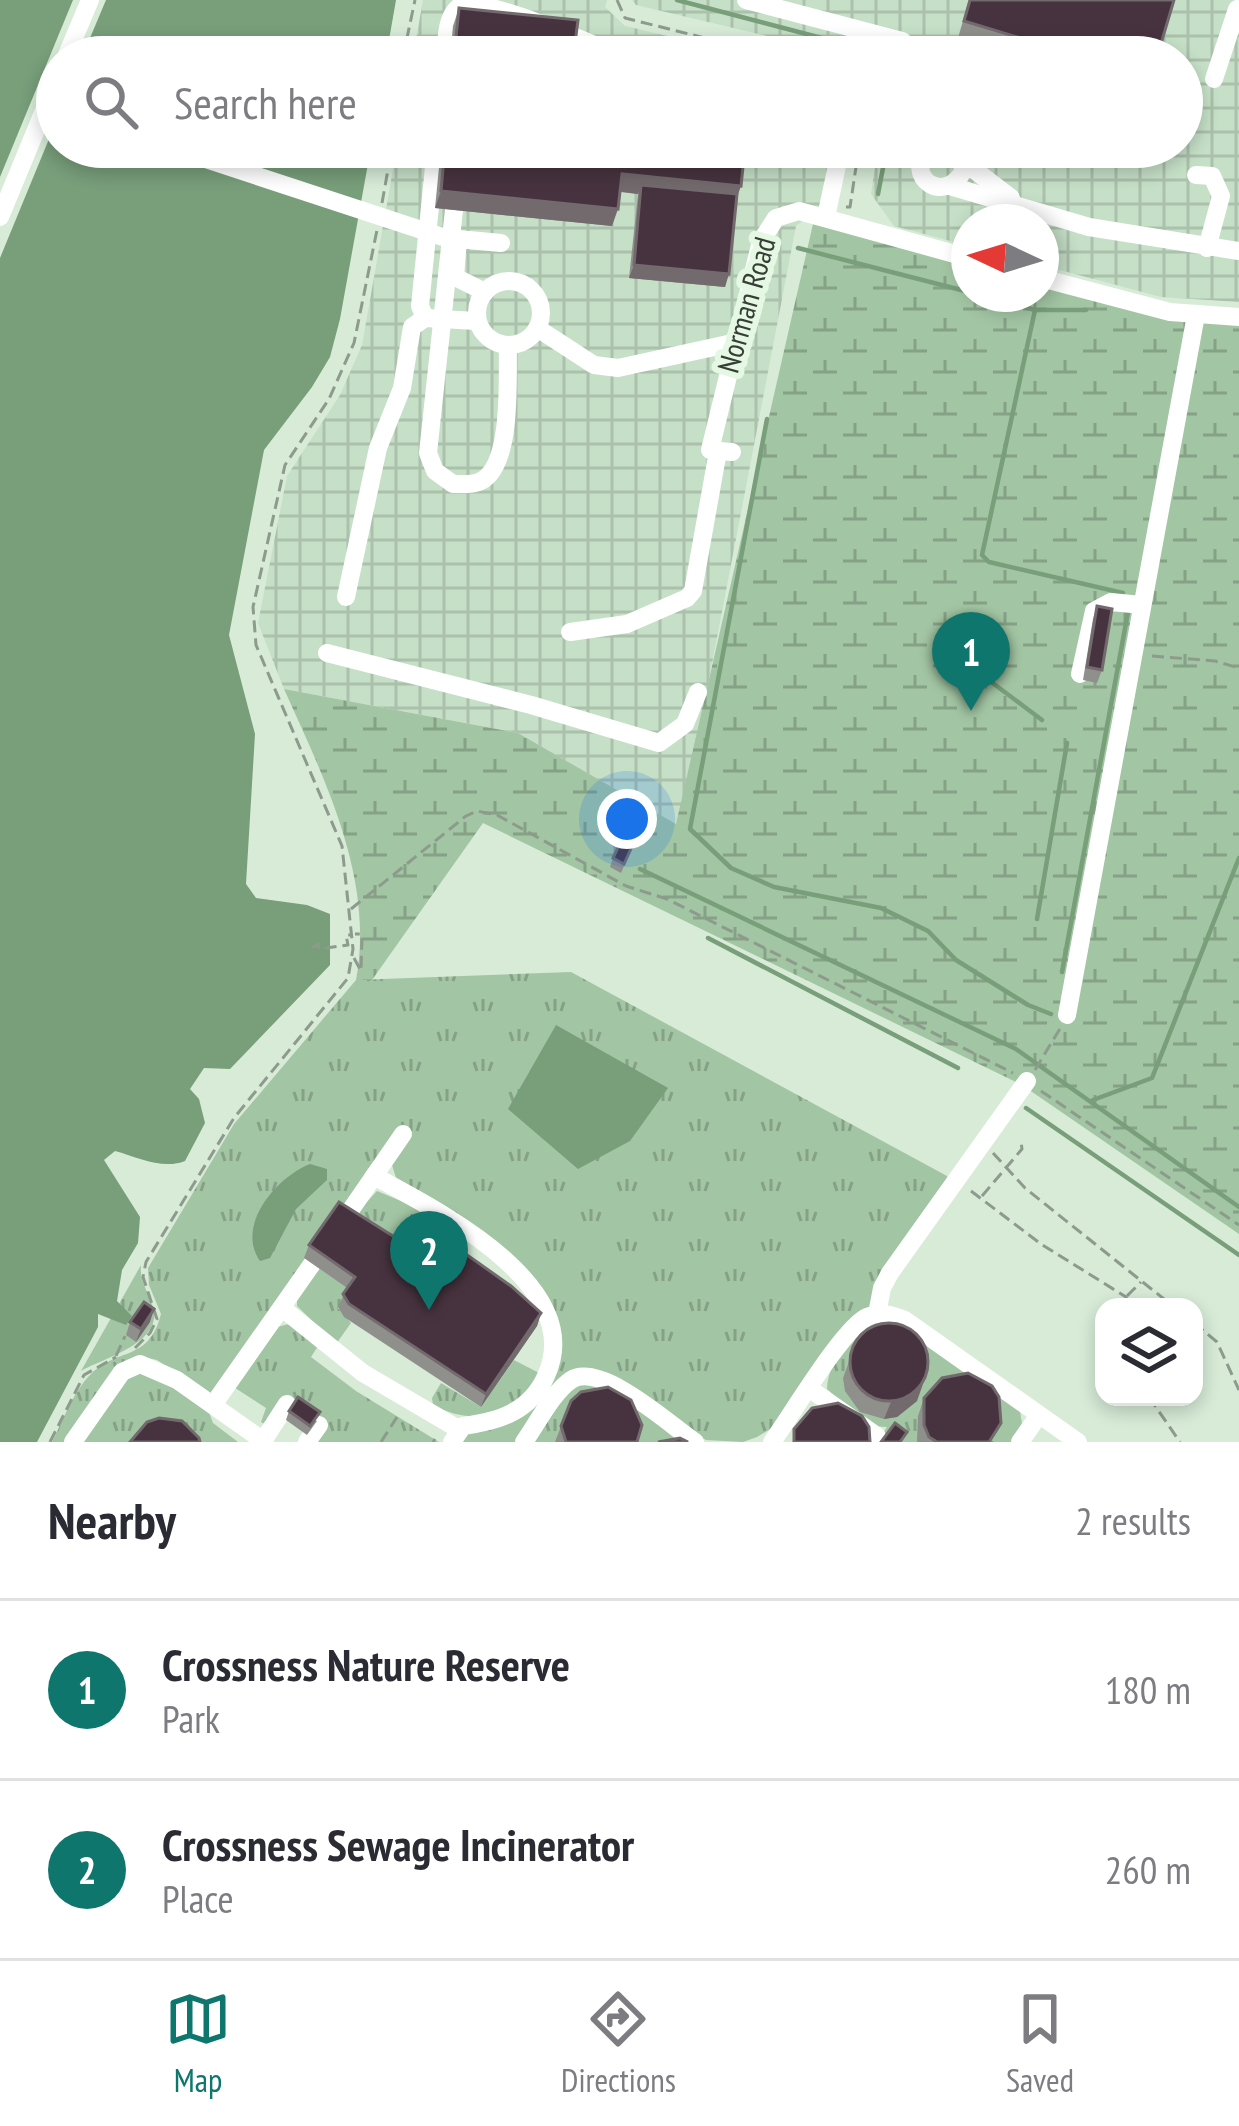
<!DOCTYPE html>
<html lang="en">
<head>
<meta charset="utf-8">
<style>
  body { margin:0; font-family:"PT Sans Narrow",sans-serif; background:#f7f7f7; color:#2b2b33 }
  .controls { position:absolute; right:36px; bottom:36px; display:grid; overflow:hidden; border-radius:24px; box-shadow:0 6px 18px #0003 }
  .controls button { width:108px; height:108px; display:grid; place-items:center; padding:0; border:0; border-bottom:3px solid #e1e1e2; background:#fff; color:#2b2b33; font:60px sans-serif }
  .compass { position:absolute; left:951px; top:204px; width:108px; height:108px; border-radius:50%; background:#fff; box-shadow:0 6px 18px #0003; rotate:274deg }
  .you { position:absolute; left:627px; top:819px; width:42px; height:42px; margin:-30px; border:9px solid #fff; border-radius:50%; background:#1a73e8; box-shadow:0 0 0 18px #1a73e833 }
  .badge { display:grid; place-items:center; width:78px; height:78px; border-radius:50%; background:#0f766e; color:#fff; font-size:39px; font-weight:700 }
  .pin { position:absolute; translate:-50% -99px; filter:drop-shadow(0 3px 6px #0008) }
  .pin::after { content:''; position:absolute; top:63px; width:42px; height:36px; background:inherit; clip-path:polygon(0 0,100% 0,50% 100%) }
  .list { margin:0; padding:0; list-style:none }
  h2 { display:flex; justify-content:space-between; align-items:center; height:156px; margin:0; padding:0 48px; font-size:51px }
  h2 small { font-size:39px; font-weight:400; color:#7c7c81 }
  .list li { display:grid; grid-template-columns:78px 1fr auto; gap:36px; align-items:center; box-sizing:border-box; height:180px; padding:0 48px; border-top:3px solid #e1e1e2 }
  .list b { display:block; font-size:45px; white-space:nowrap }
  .list p { margin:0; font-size:39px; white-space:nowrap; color:#7c7c81 }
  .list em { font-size:39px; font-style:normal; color:#7c7c81 }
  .icon { flex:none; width:66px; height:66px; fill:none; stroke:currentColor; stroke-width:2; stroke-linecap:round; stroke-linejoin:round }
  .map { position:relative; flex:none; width:1239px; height:1442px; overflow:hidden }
  .search { position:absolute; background:#fff; box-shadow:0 6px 18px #0003; left:36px; right:36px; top:36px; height:132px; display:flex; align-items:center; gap:30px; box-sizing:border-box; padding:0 42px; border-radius:66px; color:#7c7c81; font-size:45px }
  .sheet { height:516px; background:#fff }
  nav { display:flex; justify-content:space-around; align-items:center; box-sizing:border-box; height:168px; border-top:3px solid #e1e1e2; background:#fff; font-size:33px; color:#7c7c81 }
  nav a { display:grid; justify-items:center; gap:6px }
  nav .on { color:#0f766e }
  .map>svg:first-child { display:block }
  .industrial { fill:url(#industrial-grid) }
  .grass { fill:url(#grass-tufts) }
  .wetland { fill:url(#wetland-marsh) }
  .water { fill:#789e7a }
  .pier { fill:#d7ebd7 }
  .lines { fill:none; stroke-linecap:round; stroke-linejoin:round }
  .stream { stroke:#789e7a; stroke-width:4.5 }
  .path { stroke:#8d9b8d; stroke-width:3; stroke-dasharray:12 6; stroke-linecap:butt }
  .minor { stroke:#fff; stroke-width:18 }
  .wall { fill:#8f8f8b }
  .shaded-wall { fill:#726a6d }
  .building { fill:#47333f; stroke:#726a6d; stroke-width:3 }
  .labels { text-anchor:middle; stroke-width:12; stroke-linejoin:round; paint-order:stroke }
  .street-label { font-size:30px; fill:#363e36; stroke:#e4f8e4 }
</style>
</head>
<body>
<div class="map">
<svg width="1239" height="1442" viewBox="0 0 1239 1442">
  <defs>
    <pattern id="industrial-grid" width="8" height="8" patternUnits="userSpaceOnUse" patternTransform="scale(3)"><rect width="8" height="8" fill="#c6e0c7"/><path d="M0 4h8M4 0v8" fill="none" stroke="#abc1ac"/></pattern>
    <pattern id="grass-tufts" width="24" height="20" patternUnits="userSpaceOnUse" patternTransform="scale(3)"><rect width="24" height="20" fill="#a2c5a3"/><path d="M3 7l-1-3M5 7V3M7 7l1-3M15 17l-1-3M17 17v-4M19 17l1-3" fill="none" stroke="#85a186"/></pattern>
    <pattern id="wetland-marsh" width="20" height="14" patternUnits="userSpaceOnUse" patternTransform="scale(3)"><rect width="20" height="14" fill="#a2c5a3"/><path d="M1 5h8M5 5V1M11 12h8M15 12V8" fill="none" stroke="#85a186"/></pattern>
  </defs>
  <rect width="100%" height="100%" fill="#d7ebd7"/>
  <g class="industrial">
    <path d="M423,0H607L605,7L625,26L757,57H413Z"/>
    <path d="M632,0H1239V302L1161,297L1041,265V222H969V246L894,226L871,194L878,147H1182V57H856L636,5Z"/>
    <path d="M397,147H854L851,164L830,161L819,208L796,226L702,716L677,825L518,733L284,689L258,623L287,476L340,395L362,345Z"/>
  </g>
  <g class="grass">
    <path d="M571,972L947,1176L949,1182L872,1309L772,1428L757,1437L743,1442L706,1440L585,1369L517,1442H459L469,1432L510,1421L560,1336L556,1316L535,1280L397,1181L392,1165L307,1260L210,1394L157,1360L143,1357L67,1442H52C63,1421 74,1390 91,1374C118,1347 149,1362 161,1314L149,1285L148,1268L234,1124L356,980Z"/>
    <path d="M377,1191L420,1209L423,1214L420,1226L394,1247L352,1218Z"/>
    <path d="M141,1265C139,1284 151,1294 154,1312C158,1345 101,1359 81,1371Z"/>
    <path d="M317,1267L350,1290L338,1308L351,1323L336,1344L297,1306V1300Z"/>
    <path d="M877,1321L893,1322L1020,1411L1022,1424L1013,1442H877L887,1427L868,1426L827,1389C828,1359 854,1336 877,1321Z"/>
    <path d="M289,1324L318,1346L311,1357L356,1391L439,1442H311L286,1400L268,1426L261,1422L266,1408L232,1386L277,1327Z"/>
    <path d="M514,1360L541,1374C513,1412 478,1429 433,1405L432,1398L441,1383L481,1407Z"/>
    <path d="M135,1371L169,1381L207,1407L213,1423L238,1442H79L123,1380Z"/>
    <path d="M578,1384L603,1385L683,1442H534L568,1391Z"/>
  </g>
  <path class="wetland" d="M813,224L969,262V294H1041V279L1239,319V1234L1022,1085L483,823L372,980H356C375,879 324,778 284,689L518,733L676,824Z"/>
  <g class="water">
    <path d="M0,0H396L386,57H57V147H371L340,319L330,357L312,387L264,450L229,635L255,734L246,884L256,898L307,905L330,914V965L230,1069L204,1068L190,1089L199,1099L205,1123L185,1161C163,1170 137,1157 115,1151L104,1160L140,1217L138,1243L122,1270L117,1301L132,1316L126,1325L98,1314V1327L37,1442H0Z"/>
    <path d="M556,1025L668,1088L630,1141L578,1169L508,1109Z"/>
    <path d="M310,1164L327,1169V1180L296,1209L270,1258L260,1261C235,1225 277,1177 310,1164Z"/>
  </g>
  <path class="pier" d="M73,0H106L82,57H57V135L49,139L0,258V177Z"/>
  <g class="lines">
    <g class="stream">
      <path d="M677,0L894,57"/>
      <path d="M878,194L887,147"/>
      <path d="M798,248L969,292"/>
      <path d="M975,294L1035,310H1086"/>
      <path d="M1035,310L982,555L989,562L1123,593"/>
      <path d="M767,419L690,829L731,868L774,887L881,908L928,931L956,960L1028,1005L1051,1014"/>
      <path d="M966,663L1042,720"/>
      <path d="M640,869L1016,1049L1239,1207"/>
      <path d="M1037,919L1067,743"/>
      <path d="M708,938L958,1068"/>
      <path d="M1062,972L1128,612"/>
      <path d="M1093,1100L1152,1078L1239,858"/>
      <path d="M1026,1108L1239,1255"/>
    </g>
    <g class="path">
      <path d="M617,0L625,18L781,57"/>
      <path d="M403,57L415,0"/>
      <path d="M382,203L392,147"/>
      <path d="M846,207H850L859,147"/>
      <path d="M1152,656L1215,661L1239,668"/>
      <path d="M351,909L466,816L477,811L497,815L626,886L667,899L1013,1073"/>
      <path d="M312,948L318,944L319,949L348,945L346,935H350"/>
      <path d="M354,958L361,971L362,934H355"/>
      <path d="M1035,1070L1061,1027"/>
      <path d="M1041,1091L1239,1225"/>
      <path d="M993,1153L1025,1188L1174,1307"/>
      <path d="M971,1191L1041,1244L1126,1297L1130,1307"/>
      <path d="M982,1196L1022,1149L1021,1142"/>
      <path d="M1127,1296L1141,1282"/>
      <path d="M1194,1323L1217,1342L1239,1390"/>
      <path d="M135,1348L150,1333L157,1319L143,1277L146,1262L234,1118L348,978L353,949L342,846L256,645L253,607L285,465L329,399L354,343L377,230"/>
      <path d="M116,1356L125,1336"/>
      <path d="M1149,1397L1180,1442"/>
      <path d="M50,1442L84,1375L116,1357"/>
      <path d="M381,1442L397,1417"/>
      <path d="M433,1442L435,1439"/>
    </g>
    <g class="minor">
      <path d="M746,0L902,41L923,57"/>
      <path d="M66,57L90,0"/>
      <path d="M445,57C447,39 445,14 463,4C489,0 589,42 617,55L633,57"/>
      <path d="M1214,79L1237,9"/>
      <path d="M169,147L452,240"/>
      <path d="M927,147C904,178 944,206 964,170L956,147"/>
      <path d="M964,162L1011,198"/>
      <path d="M1196,175L1212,176L1221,196L1207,248"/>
      <path d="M950,186L1089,227L1239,251"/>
      <path d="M454,210L428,453L435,471L453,484C462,484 474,485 481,481C513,465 507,378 508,346"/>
      <path d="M0,217L57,79"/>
      <path d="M826,217L841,147"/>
      <path d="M1041,278L1170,312L1239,317"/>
      <circle cx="509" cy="313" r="32"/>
      <path d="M485,292L455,277L458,239L501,243"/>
      <path d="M425,318L420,306L436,147"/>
      <path d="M537,328L594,365L618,368L737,342"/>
      <path d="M732,452L710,450L761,241L776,218L799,211L969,258"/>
      <path d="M346,597L378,448L402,388L412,327L425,318L476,321"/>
      <path d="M570,632L627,624L687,598L693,591L718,451"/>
      <path d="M327,653L531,705L659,743L685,724L698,692"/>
      <path d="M1080,674L1094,611L1111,602L1142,605"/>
      <path d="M1067,1015L1196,315"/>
      <path d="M374,1176C436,1210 588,1285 546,1376C530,1412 499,1421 463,1426L452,1442"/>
      <path d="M343,1221L403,1134"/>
      <path d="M282,1308L363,1373L460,1430"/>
      <path d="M877,1314L882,1288L890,1273L1027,1081"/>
      <path d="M810,1389L877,1436"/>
      <path d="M213,1405L312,1264"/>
      <path d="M263,1441L287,1404"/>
      <path d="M73,1442L122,1372L140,1364L177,1380L265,1442"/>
      <path d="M307,1442L319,1425"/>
      <path d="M524,1442C537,1424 552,1393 571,1380C600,1361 669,1424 695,1442"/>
      <path d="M772,1442C791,1416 843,1328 867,1317C880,1311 893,1315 905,1320L1078,1442"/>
      <path d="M1020,1442L1039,1415"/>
    </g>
  </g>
  <g class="wall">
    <path d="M969,0H1174L1157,57H1020L958,38Z"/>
    <path d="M459,8L574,51L634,57H450L453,26Z"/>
    <path d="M441,147H763L755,161L743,164L736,199L725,287L629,278L638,194L620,192L612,226L435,208Z"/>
    <path d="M1097,606L1102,670L1097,683L1083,680L1093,619Z"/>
    <path d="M634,842L621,873L610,867L613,858Z"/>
    <path d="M396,1238L541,1313L537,1326L481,1407L344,1317L338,1307L347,1288L304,1258L309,1245Z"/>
    <path d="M130,1322H150L136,1342L126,1335Z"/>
    <path d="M859,1335L917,1401L897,1417L884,1419L860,1412L845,1391L843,1378Z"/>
    <path d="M924,1398L994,1442H917L918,1416Z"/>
    <path d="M571,1401L637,1442H555Z"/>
    <path d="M289,1411L317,1421L307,1435L286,1420Z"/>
  </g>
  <g class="shaded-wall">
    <path d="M763,147L755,161L739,165L745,148Z"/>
    <path d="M622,174L741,186L735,203L641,185L638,194L616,191Z"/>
    <path d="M441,191L618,209L612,226L435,208Z"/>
    <path d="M634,265L729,274L725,287L629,278Z"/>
    <path d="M154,1309L150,1322L136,1342L141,1329Z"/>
    <path d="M541,1313L537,1326L481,1407L486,1394Z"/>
    <path d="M923,1384L917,1401L897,1417L884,1419L891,1402Z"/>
  </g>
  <g class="building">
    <path d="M970,0H1174L1157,57H1084L964,21Z"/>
    <path d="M459,8L578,20L574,51L634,57H454Z"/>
    <path d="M445,147H748L745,148L741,186L622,174L618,209L441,191Z"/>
    <path d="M641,185L737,194L729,274L634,265Z"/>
    <path d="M1097,606L1112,609L1102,670L1087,667Z"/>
    <path d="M623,837L634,842L624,864L613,858Z"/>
    <path d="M339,1202L396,1238L412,1216L511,1286L541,1313L486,1394L349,1304L343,1294L355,1277L309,1245Z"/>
    <path d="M144,1302L154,1309L141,1329L130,1322Z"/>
    <circle cx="889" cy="1362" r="39"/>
    <path d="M968,1373L992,1386L999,1397L1001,1423L989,1442H937L929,1437L924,1425V1398L942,1378Z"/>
    <path d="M608,1387L631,1400L642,1425L637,1442H566L561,1426L571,1401L581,1392Z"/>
    <path d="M298,1397L320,1412L310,1426L289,1411Z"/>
    <path d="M838,1403L862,1416L869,1427L870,1442H794V1429L812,1408Z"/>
    <path d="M159,1418L182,1421L199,1438L200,1442H130L147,1422Z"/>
    <path d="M895,1423L907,1432L900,1442H881Z"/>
    <path d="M680,1438L688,1442H658Z"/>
  </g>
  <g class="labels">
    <g class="street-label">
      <text transform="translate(747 305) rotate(-74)" y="10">Norman Road</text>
    </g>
  </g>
</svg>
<div class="controls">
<button><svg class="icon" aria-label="layers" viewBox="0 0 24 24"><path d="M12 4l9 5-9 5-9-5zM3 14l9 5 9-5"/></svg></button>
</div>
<svg class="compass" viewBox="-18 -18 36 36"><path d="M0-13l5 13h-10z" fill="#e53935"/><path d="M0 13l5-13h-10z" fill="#7c7c81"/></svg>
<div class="you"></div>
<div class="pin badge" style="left:971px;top:711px">1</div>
<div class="pin badge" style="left:429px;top:1310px">2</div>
<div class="search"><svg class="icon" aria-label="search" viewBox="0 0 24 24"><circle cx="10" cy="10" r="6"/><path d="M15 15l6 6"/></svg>Search here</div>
</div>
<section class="sheet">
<h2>Nearby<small>2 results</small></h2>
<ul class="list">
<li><span class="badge">1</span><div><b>Crossness Nature Reserve</b><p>Park</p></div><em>180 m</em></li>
<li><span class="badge">2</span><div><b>Crossness Sewage Incinerator</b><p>Place</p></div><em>260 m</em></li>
</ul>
</section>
<nav>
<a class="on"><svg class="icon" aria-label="map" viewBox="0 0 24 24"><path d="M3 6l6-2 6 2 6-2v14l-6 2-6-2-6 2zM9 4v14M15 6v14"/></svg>Map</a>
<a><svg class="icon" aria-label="directions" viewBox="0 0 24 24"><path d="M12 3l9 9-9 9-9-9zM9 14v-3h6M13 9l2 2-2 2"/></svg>Directions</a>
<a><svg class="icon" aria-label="saved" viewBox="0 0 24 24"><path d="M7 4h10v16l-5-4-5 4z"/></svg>Saved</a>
</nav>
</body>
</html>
